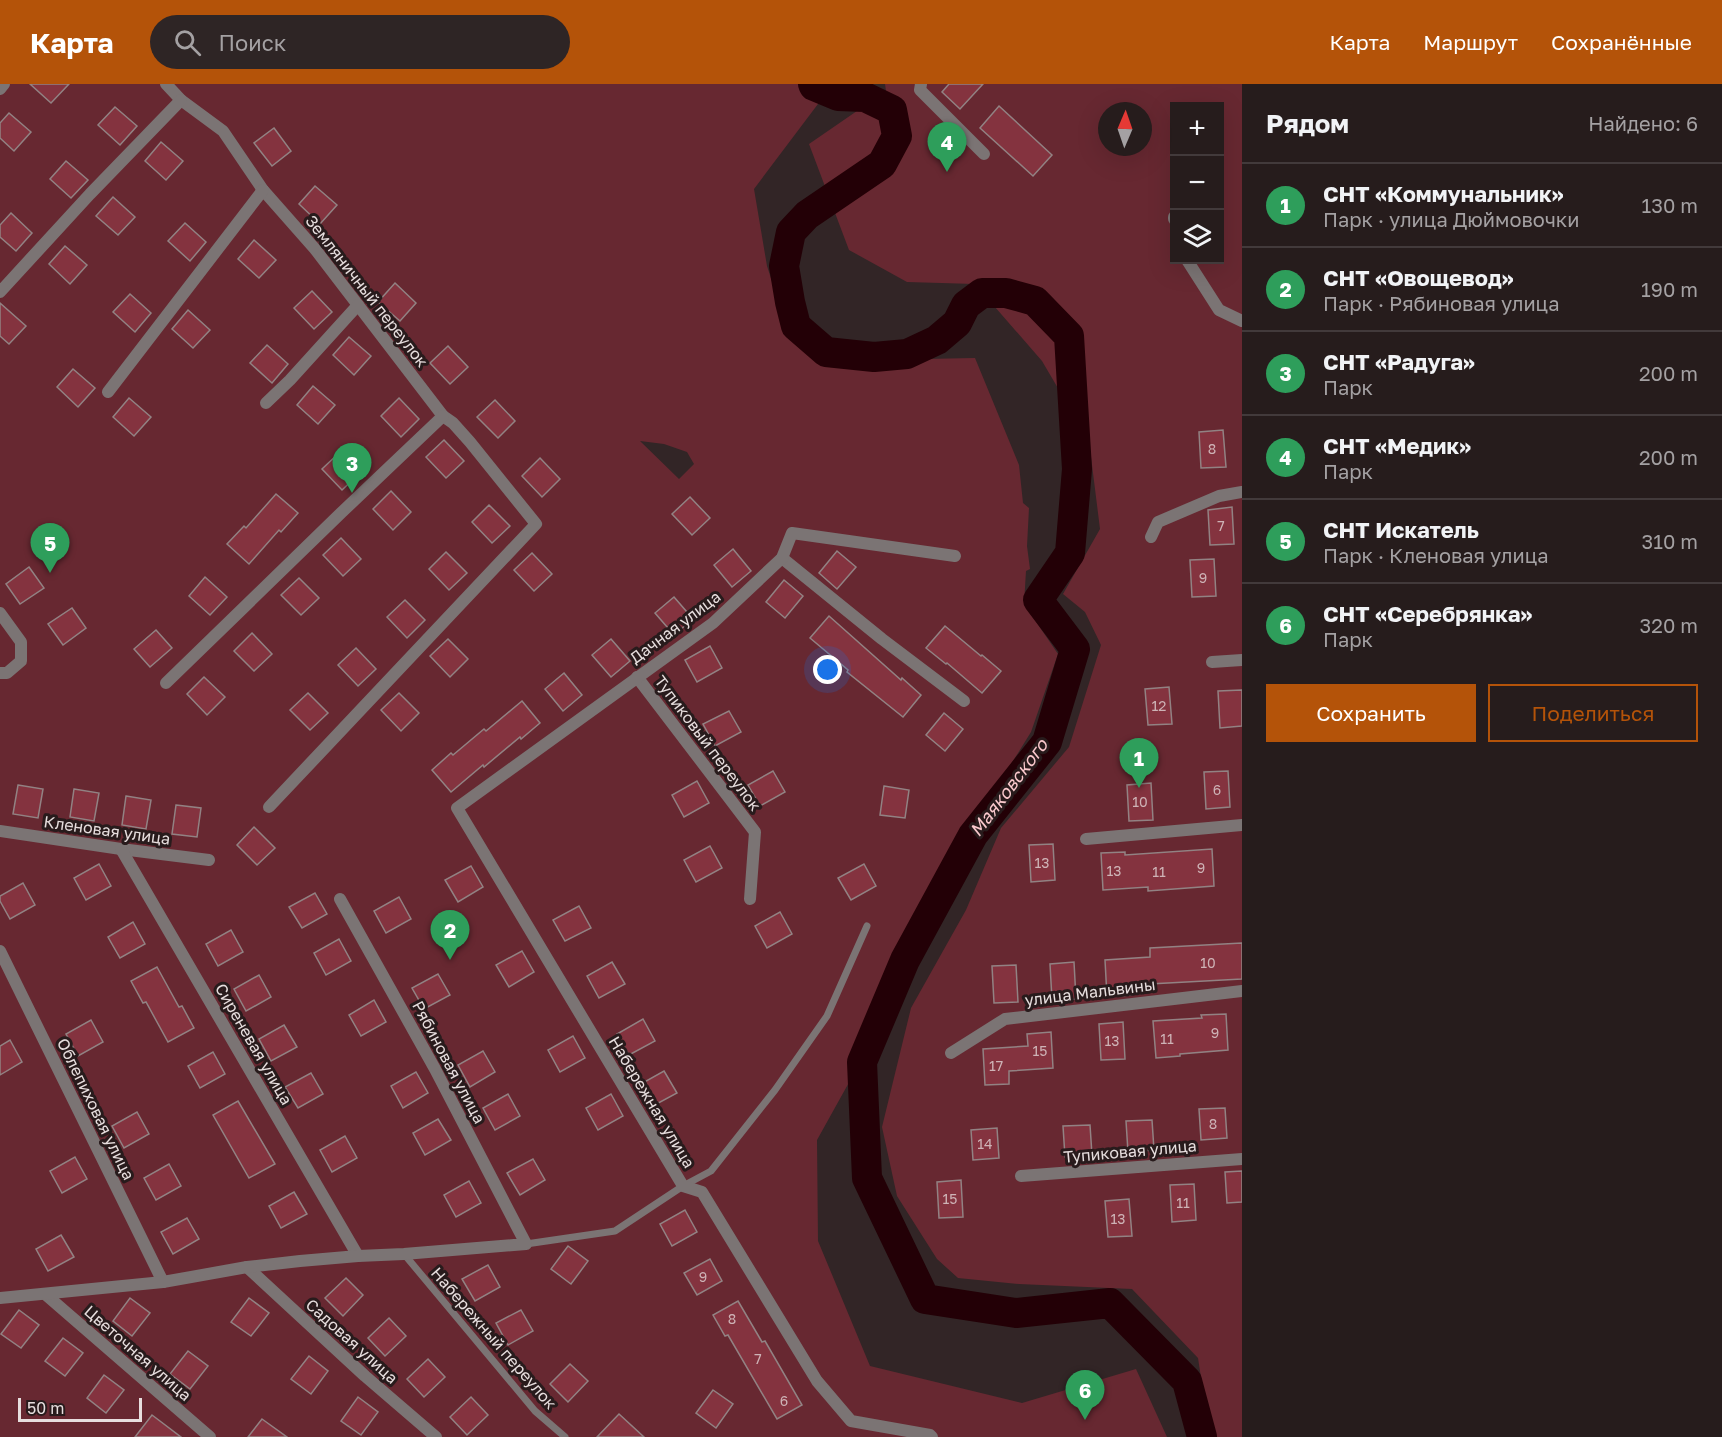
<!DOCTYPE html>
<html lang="ru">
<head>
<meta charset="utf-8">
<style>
  body { margin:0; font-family:"Golos Text",sans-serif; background:#2e2525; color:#f1f3f6 }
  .controls { position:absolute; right:18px; top:18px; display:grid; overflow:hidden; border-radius:0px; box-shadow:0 6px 24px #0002 }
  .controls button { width:54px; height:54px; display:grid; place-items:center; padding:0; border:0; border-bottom:2px solid #423a3b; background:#261c1c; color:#f1f3f6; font:30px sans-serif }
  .compass { position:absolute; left:1098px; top:18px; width:54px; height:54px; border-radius:50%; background:#261c1c; box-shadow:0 6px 24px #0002; rotate:2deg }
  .scale { position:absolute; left:18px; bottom:15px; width:124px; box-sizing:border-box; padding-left:6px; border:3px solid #e7dede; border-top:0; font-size:16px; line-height:21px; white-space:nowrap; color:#e7dede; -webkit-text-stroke:4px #281b1c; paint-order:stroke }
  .you { position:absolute; left:828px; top:586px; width:21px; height:21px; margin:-15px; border:4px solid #fff; border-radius:50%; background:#1a73e8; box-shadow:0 0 0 9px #1a73e833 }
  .badge { display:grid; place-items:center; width:39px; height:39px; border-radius:50%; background:#b45309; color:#fff; font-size:20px; font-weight:700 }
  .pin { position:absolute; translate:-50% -50px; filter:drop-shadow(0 2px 3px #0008) }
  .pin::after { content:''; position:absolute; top:32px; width:21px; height:18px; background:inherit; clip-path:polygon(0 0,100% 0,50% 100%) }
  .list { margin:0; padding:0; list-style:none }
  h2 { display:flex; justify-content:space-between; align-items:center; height:78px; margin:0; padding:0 24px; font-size:26px }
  h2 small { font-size:20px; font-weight:400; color:#a4a1a3 }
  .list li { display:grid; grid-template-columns:39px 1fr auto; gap:18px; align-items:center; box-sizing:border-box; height:84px; padding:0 24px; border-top:2px solid #423a3b }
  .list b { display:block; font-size:22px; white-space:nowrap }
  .list p { margin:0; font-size:20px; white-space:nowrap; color:#a4a1a3 }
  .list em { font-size:20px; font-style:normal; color:#a4a1a3 }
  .actions { display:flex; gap:12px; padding:18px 24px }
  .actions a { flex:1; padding:14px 0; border:2px solid #b45309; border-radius:0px; text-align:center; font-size:21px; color:#b45309 }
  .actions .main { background:#b45309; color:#fff }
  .icon { flex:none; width:33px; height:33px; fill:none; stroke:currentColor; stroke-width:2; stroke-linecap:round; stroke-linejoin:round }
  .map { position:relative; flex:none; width:1242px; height:1353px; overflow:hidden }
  header { display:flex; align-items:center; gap:36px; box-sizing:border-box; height:84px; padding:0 30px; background:#b45309; color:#fff }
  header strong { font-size:28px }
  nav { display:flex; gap:33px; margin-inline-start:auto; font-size:21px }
  .search { width:420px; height:54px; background:#2e2525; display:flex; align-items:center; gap:15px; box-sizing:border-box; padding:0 21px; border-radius:33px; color:#a4a1a3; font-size:22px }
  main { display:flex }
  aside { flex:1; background:#261c1c }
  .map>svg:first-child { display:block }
  .green { fill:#672831; fill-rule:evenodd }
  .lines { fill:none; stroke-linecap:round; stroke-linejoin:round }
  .river { stroke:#230006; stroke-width:30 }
  .building { fill:#84333f; stroke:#928283; stroke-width:1.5 }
  .lane { stroke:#7b7474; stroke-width:7 }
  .street { stroke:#7b7474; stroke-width:12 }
  .labels { text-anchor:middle; stroke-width:6; stroke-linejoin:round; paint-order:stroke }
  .number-label { font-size:14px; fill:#ceb3b6 }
  .street-label { font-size:16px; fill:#e7dede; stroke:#281b1c }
  .water-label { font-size:18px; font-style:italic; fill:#fbc9cd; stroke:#281b1c }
</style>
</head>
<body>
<header>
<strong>Карта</strong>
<div class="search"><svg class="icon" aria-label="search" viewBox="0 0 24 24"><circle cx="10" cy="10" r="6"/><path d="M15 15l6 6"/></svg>Поиск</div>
<nav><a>Карта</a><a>Маршрут</a><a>Сохранённые</a></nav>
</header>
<main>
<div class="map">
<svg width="1242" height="1353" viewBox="0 0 1242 1353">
  <rect width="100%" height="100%" fill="#322526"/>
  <g class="green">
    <path d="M0,0H804L821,16L754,105L767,182L789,250L844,281L924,275L975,274L1019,381L1023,419L1029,424L1027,462L1030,485L1026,487L1024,520L1058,570L1031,648L911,841L890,910L852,993L817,1056L818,1157L870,1282L1022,1319L1136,1285L1167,1353H0ZM640,357L664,360L687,368L694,380L679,395Z"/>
    <path d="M885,0H1242V1353H1214L1209,1346L1198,1274L1132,1205L1019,1200L958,1194L937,1175L897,1112L882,1043L911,924L966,826L1001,744L1069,663L1101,561L1085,528L1063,510L1100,445L1089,357L1042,277L975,200L907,198L849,166L809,60L886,7ZM1174,22H1220V176H1174ZM1107,27H1143V63H1107Z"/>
  </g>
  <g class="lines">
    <path class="river" d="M813,0L814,2L838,12L865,13L892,26L897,52L882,80L807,131L791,148L784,182L790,218L796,242L826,268L874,273L907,270L937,256L957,239L966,221L982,209H1006L1035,217L1069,252L1077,385L1070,469L1038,516L1075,565L1047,658L973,751L905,876L862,978L867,1094L925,1215L1016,1229L1110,1219L1187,1297L1202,1353"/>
  </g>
  <g class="building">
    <path d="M30,0H69L51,19Z"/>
    <path d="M949,0H983L960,25L942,8Z"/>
    <path d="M999,22L1052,71L1033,92L980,44Z"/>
    <path d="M115,23L137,42L120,61L98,41Z"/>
    <path d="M9,29L31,48L14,67L0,54V39Z"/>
    <path d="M274,44L291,67L272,82L254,59Z"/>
    <path d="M161,58L183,77L166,96L145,77Z"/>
    <path d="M66,77L88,96L71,114L50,95Z"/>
    <path d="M315,102L337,121L320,140L299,120Z"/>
    <path d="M113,113L135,133L118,151L96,132Z"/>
    <path d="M11,129L32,149L16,167L0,153V141Z"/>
    <path d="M185,139L206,158L190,177L168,157Z"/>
    <path d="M254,156L276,176L259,194L238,175Z"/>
    <path d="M65,162L87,181L70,200L49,180Z"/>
    <path d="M395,199L416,219L400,237L378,218Z"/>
    <path d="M312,207L332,228L314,245L294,224Z"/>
    <path d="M130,210L151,229L135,248L113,228Z"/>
    <path d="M0,219L26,242L9,260L0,252Z"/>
    <path d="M188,226L210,246L193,264L172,245Z"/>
    <path d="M349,253L371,272L354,291L333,271Z"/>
    <path d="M267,261L288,280L272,299L250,279Z"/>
    <path d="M448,262L468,283L450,300L430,279Z"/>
    <path d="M73,285L95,304L78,323L57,303Z"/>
    <path d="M313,302L335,321L318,340L297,321Z"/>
    <path d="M129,314L151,333L134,352L113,333Z"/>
    <path d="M399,314L419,335L401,353L381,332Z"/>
    <path d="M495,316L515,337L498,354L477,333Z"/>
    <path d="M1223,346L1226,383L1201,384L1199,348Z"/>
    <path d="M444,356L464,377L446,394L426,373Z"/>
    <path d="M340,368L360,389L342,406L322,385Z"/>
    <path d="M540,374L560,395L542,413L522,392Z"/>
    <path d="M391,407L411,428L393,446L373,425Z"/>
    <path d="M276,410L298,429L281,448L279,446L249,480L227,460L244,442L246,444Z"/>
    <path d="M690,413L710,434L692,451L672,430Z"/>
    <path d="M489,421L510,442L492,459L472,438Z"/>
    <path d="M1232,423L1234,460L1210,461L1208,426Z"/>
    <path d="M341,454L361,475L343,492L323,471Z"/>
    <path d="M733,465L751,487L732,503L714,481Z"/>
    <path d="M837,467L856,483L837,505L819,489Z"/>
    <path d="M446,468L467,489L449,506L429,485Z"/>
    <path d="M532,469L552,490L534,507L514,486Z"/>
    <path d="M1214,475L1216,512L1192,513L1190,476Z"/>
    <path d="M29,483L44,504L20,520L6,500Z"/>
    <path d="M205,493L227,513L210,531L189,512Z"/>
    <path d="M299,494L319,514L301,531L281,511Z"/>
    <path d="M784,496L803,512L785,534L766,518Z"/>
    <path d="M674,513L693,535L674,551L655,529Z"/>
    <path d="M405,516L425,536L407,554L387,533Z"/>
    <path d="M72,524L86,544L63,561L48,540Z"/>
    <path d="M829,532L901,596L902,594L921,611L903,633L847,588L848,586L810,554Z"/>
    <path d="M945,542L981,572L982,571L1001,587L982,609L947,579L946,580L926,564Z"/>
    <path d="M156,546L172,564L150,583L134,565Z"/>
    <path d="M252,549L272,570L254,587L234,567Z"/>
    <path d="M448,555L468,575L450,593L430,572Z"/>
    <path d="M611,555L630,577L611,593L592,571Z"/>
    <path d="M710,562L722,584L697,598L685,576Z"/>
    <path d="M356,564L376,585L358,602L338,581Z"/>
    <path d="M564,589L582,611L563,627L545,605Z"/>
    <path d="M204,593L225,613L207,631L187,610Z"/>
    <path d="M1169,603L1172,640L1148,641L1145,605Z"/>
    <path d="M1242,606V642L1220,644L1218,607Z"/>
    <path d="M308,609L328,629L310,646L290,626Z"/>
    <path d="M399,609L419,629L401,647L381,626Z"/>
    <path d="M522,617L540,639L521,655L520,653L484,683L483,681L451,708L432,686L451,669L453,671L484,645L486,647Z"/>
    <path d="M729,627L741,648L715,662L703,640Z"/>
    <path d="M944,629L963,645L945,667L926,651Z"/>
    <path d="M773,687L785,708L760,722L748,701Z"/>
    <path d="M1228,687L1230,723L1206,725L1204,688Z"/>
    <path d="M697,697L709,719L684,733L672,711Z"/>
    <path d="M1151,699L1153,736L1129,737L1127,701Z"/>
    <path d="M18,701L43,705L38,734L13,730Z"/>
    <path d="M884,702L909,706L905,734L880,731Z"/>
    <path d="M74,705L99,709L94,737L70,733Z"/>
    <path d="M126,712L151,716L146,745L122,741Z"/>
    <path d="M176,721L201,724L197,753L172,750Z"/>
    <path d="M254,743L275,764L257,781L237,761Z"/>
    <path d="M1053,760L1055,796L1031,798L1029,761Z"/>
    <path d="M710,762L722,784L696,798L684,776Z"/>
    <path d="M1212,765L1214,802L1148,807V803L1103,806L1101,769L1125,768V771Z"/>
    <path d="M99,780L111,802L86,816L74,794Z"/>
    <path d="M864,780L876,802L851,816L838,794Z"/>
    <path d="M471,782L483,803L458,818L445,796Z"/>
    <path d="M23,799L35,821L10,835L0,817V812Z"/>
    <path d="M315,809L327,830L302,844L289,823Z"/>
    <path d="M399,813L411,835L386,849L374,827Z"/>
    <path d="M579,822L591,844L565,857L553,836Z"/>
    <path d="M780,828L792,850L767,864L755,842Z"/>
    <path d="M133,838L145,860L120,874L108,853Z"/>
    <path d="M231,846L243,868L218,882L206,860Z"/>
    <path d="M339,855L351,877L326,891L314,869Z"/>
    <path d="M1242,859V895L1131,901V911L1107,913L1105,876L1150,873V864Z"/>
    <path d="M522,867L534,888L509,903L496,881Z"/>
    <path d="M612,878L625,900L599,914L587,892Z"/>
    <path d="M1074,878L1076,915L1052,916L1050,880Z"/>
    <path d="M1016,881L1018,918L994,919L992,882Z"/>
    <path d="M157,883L179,923L182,922L194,944L168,958L146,918L143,919L131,897Z"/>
    <path d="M438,890L450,911L424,925L412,904Z"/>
    <path d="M259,891L271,913L246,927L234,905Z"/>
    <path d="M374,916L386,938L361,952L349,931Z"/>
    <path d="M1226,930L1228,966L1180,970V972L1156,974L1153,937L1202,934L1201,931Z"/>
    <path d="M643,935L655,957L629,971L617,950Z"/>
    <path d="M91,936L103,958L78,972L66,950Z"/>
    <path d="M1123,938L1125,975L1101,976L1099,940Z"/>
    <path d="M284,941L297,963L271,977L259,955Z"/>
    <path d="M1051,948L1053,984L1009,987V1000L985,1001L983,965L1028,962L1027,950Z"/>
    <path d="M573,952L585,974L560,988L548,966Z"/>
    <path d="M10,956L22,978L0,991V962Z"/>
    <path d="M483,967L495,988L470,1003L458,981Z"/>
    <path d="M213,968L225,990L200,1004L188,982Z"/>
    <path d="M664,987L677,1009L651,1023L639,1001Z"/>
    <path d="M416,988L428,1009L403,1024L391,1002Z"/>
    <path d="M311,989L323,1010L298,1024L285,1003Z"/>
    <path d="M508,1010L520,1032L495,1046L483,1024Z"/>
    <path d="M611,1010L623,1032L598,1046L586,1024Z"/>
    <path d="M238,1017L275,1080L249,1094L213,1031Z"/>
    <path d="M1225,1024L1227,1054L1201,1056L1199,1025Z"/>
    <path d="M137,1028L149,1050L124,1064L112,1042Z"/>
    <path d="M438,1035L451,1056L425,1071L413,1049Z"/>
    <path d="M1152,1036L1154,1066L1128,1068L1126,1037Z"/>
    <path d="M1090,1041L1092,1071L1065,1073L1063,1042Z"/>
    <path d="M997,1044L999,1074L973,1076L971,1046Z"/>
    <path d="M345,1052L357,1074L332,1088L320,1066Z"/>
    <path d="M75,1073L87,1095L62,1109L50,1087Z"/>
    <path d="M533,1075L545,1096L520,1111L507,1089Z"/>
    <path d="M169,1080L181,1102L156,1116L144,1094Z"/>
    <path d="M1242,1087V1118L1227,1119L1225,1088Z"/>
    <path d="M961,1096L963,1133L939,1134L937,1098Z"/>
    <path d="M469,1097L481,1119L456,1133L444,1111Z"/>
    <path d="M1194,1100L1196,1136L1172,1138L1170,1101Z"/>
    <path d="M294,1108L307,1130L281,1144L269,1122Z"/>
    <path d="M1129,1115L1132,1152L1108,1153L1105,1117Z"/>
    <path d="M685,1126L697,1148L672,1162L660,1140Z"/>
    <path d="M187,1134L199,1155L173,1170L161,1148Z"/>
    <path d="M61,1151L74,1173L48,1187L36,1165Z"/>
    <path d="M568,1162L588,1177L571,1200L551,1185Z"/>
    <path d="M710,1175L722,1197L697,1211L684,1189Z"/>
    <path d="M488,1181L500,1203L475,1217L462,1195Z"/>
    <path d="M346,1194L363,1211L343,1232L325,1214Z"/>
    <path d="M130,1214L150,1229L132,1252L113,1237Z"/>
    <path d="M249,1214L269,1229L251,1252L231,1238Z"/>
    <path d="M738,1217L762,1258L765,1257L802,1321L777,1335L728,1251L725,1252L713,1231Z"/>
    <path d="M19,1226L39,1241L21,1264L1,1250Z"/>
    <path d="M521,1226L533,1247L508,1261L496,1239Z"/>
    <path d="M389,1234L406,1252L385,1272L368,1254Z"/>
    <path d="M63,1254L83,1269L65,1292L45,1277Z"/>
    <path d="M188,1267L208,1282L190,1305L170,1290Z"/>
    <path d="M309,1272L328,1287L311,1310L291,1295Z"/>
    <path d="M428,1275L445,1293L424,1313L407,1295Z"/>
    <path d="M570,1280L588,1297L568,1318L550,1300Z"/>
    <path d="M104,1291L124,1306L106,1329L87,1314Z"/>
    <path d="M713,1306L733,1320L716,1344L696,1329Z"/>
    <path d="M358,1313L378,1328L361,1351L341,1337Z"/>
    <path d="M471,1313L488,1331L467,1351L450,1333Z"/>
    <path d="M619,1330L644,1353H597Z"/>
    <path d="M152,1331L181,1353H135Z"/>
    <path d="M262,1335L287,1353H248Z"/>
  </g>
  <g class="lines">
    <g class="lane">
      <path d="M526,1160L615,1147L683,1102L711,1087L775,1006L827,932L867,842"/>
      <path d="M404,1170L535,1327L565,1353"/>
    </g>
    <g class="street">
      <path d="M166,0L181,16L223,47L263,106L315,165L443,332L453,339L470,358L536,440L269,723"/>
      <path d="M921,0L920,6L984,70"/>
      <path d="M0,5L4,0"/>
      <path d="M1174,133V135"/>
      <path d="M1187,176L1219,226L1242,237"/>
      <path d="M0,208L90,110L181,16"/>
      <path d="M108,308L263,106"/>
      <path d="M266,319L290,296L358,221"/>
      <path d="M1151,453L1158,438L1219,412L1242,408"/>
      <path d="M782,474L882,555L964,617"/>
      <path d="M0,529L21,558V577L7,589H0"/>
      <path d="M1212,578L1242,576"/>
      <path d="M637,593L755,748L750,815"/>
      <path d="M166,599L342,428L443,332"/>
      <path d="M0,747L121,765L209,776"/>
      <path d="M1086,755L1242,741"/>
      <path d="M121,765L358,1172"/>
      <path d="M0,867L163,1198"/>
      <path d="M951,969L1005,935L1242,907"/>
      <path d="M1021,1092L1242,1075"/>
      <path d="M247,1183L365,1292L436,1353"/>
      <path d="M45,1210L210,1353"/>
      <path d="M0,1214L163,1198L247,1183L300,1177L358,1172L404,1170L526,1160L435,985L340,815"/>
      <path d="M932,1353L930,1351L851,1337L817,1297L702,1108L683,1102L457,724L713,539L782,474L792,449L955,472"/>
    </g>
  </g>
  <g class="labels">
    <g class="number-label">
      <text x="1212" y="370">8</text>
      <text x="1221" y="447">7</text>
      <text x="1203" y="499">9</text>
      <text x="1159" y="627">12</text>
      <text x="1217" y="711">6</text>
      <text x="1140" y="723">10</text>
      <text x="1042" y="784">13</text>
      <text x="1201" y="789">9</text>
      <text x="1114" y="792">13</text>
      <text x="1159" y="793">11</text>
      <text x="1208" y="884">10</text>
      <text x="1215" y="954">9</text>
      <text x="1167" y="960">11</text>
      <text x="1112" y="962">13</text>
      <text x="1040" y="972">15</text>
      <text x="996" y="987">17</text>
      <text x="1213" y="1045">8</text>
      <text x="985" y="1065">14</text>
      <text x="950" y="1120">15</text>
      <text x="1183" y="1124">11</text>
      <text x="1118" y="1140">13</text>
      <text x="703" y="1198">9</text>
      <text x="732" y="1240">8</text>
      <text x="758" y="1280">7</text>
      <text x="784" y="1322">6</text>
    </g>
    <g class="street-label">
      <text transform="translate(367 207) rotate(52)" y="6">Земляничный переулок</text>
      <text transform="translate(675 543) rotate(-37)" y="6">Дачная улица</text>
      <text transform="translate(708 659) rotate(53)" y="6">Тупиковый переулок</text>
      <text transform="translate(107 746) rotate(8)" y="6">Кленовая улица</text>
      <text transform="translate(1090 908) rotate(-7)" y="6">улица Мальвины</text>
      <text transform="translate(254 960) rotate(60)" y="6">Сиреневая улица</text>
      <text transform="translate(449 978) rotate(62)" y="6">Рябиновая улица</text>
      <text transform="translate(652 1018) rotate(59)" y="6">Набережная улица</text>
      <text transform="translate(96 1025) rotate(64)" y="6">Облепиховая улица</text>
      <text transform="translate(1130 1067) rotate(-5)" y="6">Тупиковая улица</text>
      <text transform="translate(494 1254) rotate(49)" y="6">Набережный переулок</text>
      <text transform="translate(352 1257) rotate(42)" y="6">Садовая улица</text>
      <text transform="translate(138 1269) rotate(41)" y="6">Цветочная улица</text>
    </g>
    <g class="water-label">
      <text transform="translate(1009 704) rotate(-53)" y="6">Маяковского</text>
    </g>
  </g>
</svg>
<div class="controls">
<button>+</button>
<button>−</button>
<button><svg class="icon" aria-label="layers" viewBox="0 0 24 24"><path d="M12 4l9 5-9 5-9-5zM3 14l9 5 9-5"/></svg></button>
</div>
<svg class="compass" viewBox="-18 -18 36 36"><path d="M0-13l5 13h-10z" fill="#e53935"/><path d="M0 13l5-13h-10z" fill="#a4a1a3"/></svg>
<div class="scale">50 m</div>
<div class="you"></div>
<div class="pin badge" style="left:1139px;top:704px;background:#2e9e5b">1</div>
<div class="pin badge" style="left:450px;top:876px;background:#2e9e5b">2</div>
<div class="pin badge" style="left:352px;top:409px;background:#2e9e5b">3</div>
<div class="pin badge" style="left:947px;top:88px;background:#2e9e5b">4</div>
<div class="pin badge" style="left:50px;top:489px;background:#2e9e5b">5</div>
<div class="pin badge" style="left:1085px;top:1336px;background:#2e9e5b">6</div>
</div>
<aside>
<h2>Рядом<small>Найдено: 6</small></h2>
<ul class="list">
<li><span class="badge" style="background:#2e9e5b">1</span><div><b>СНТ «Коммунальник»</b><p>Парк · улица Дюймовочки</p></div><em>130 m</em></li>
<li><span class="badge" style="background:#2e9e5b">2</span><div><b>СНТ «Овощевод»</b><p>Парк · Рябиновая улица</p></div><em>190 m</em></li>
<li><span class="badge" style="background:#2e9e5b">3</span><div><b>СНТ «Радуга»</b><p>Парк</p></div><em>200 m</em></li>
<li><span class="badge" style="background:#2e9e5b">4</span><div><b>СНТ «Медик»</b><p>Парк</p></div><em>200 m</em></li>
<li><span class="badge" style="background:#2e9e5b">5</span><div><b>СНТ Искатель</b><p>Парк · Кленовая улица</p></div><em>310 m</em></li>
<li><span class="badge" style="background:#2e9e5b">6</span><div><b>СНТ «Серебрянка»</b><p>Парк</p></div><em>320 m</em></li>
</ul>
<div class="actions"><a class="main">Сохранить</a><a>Поделиться</a></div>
</aside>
</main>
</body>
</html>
